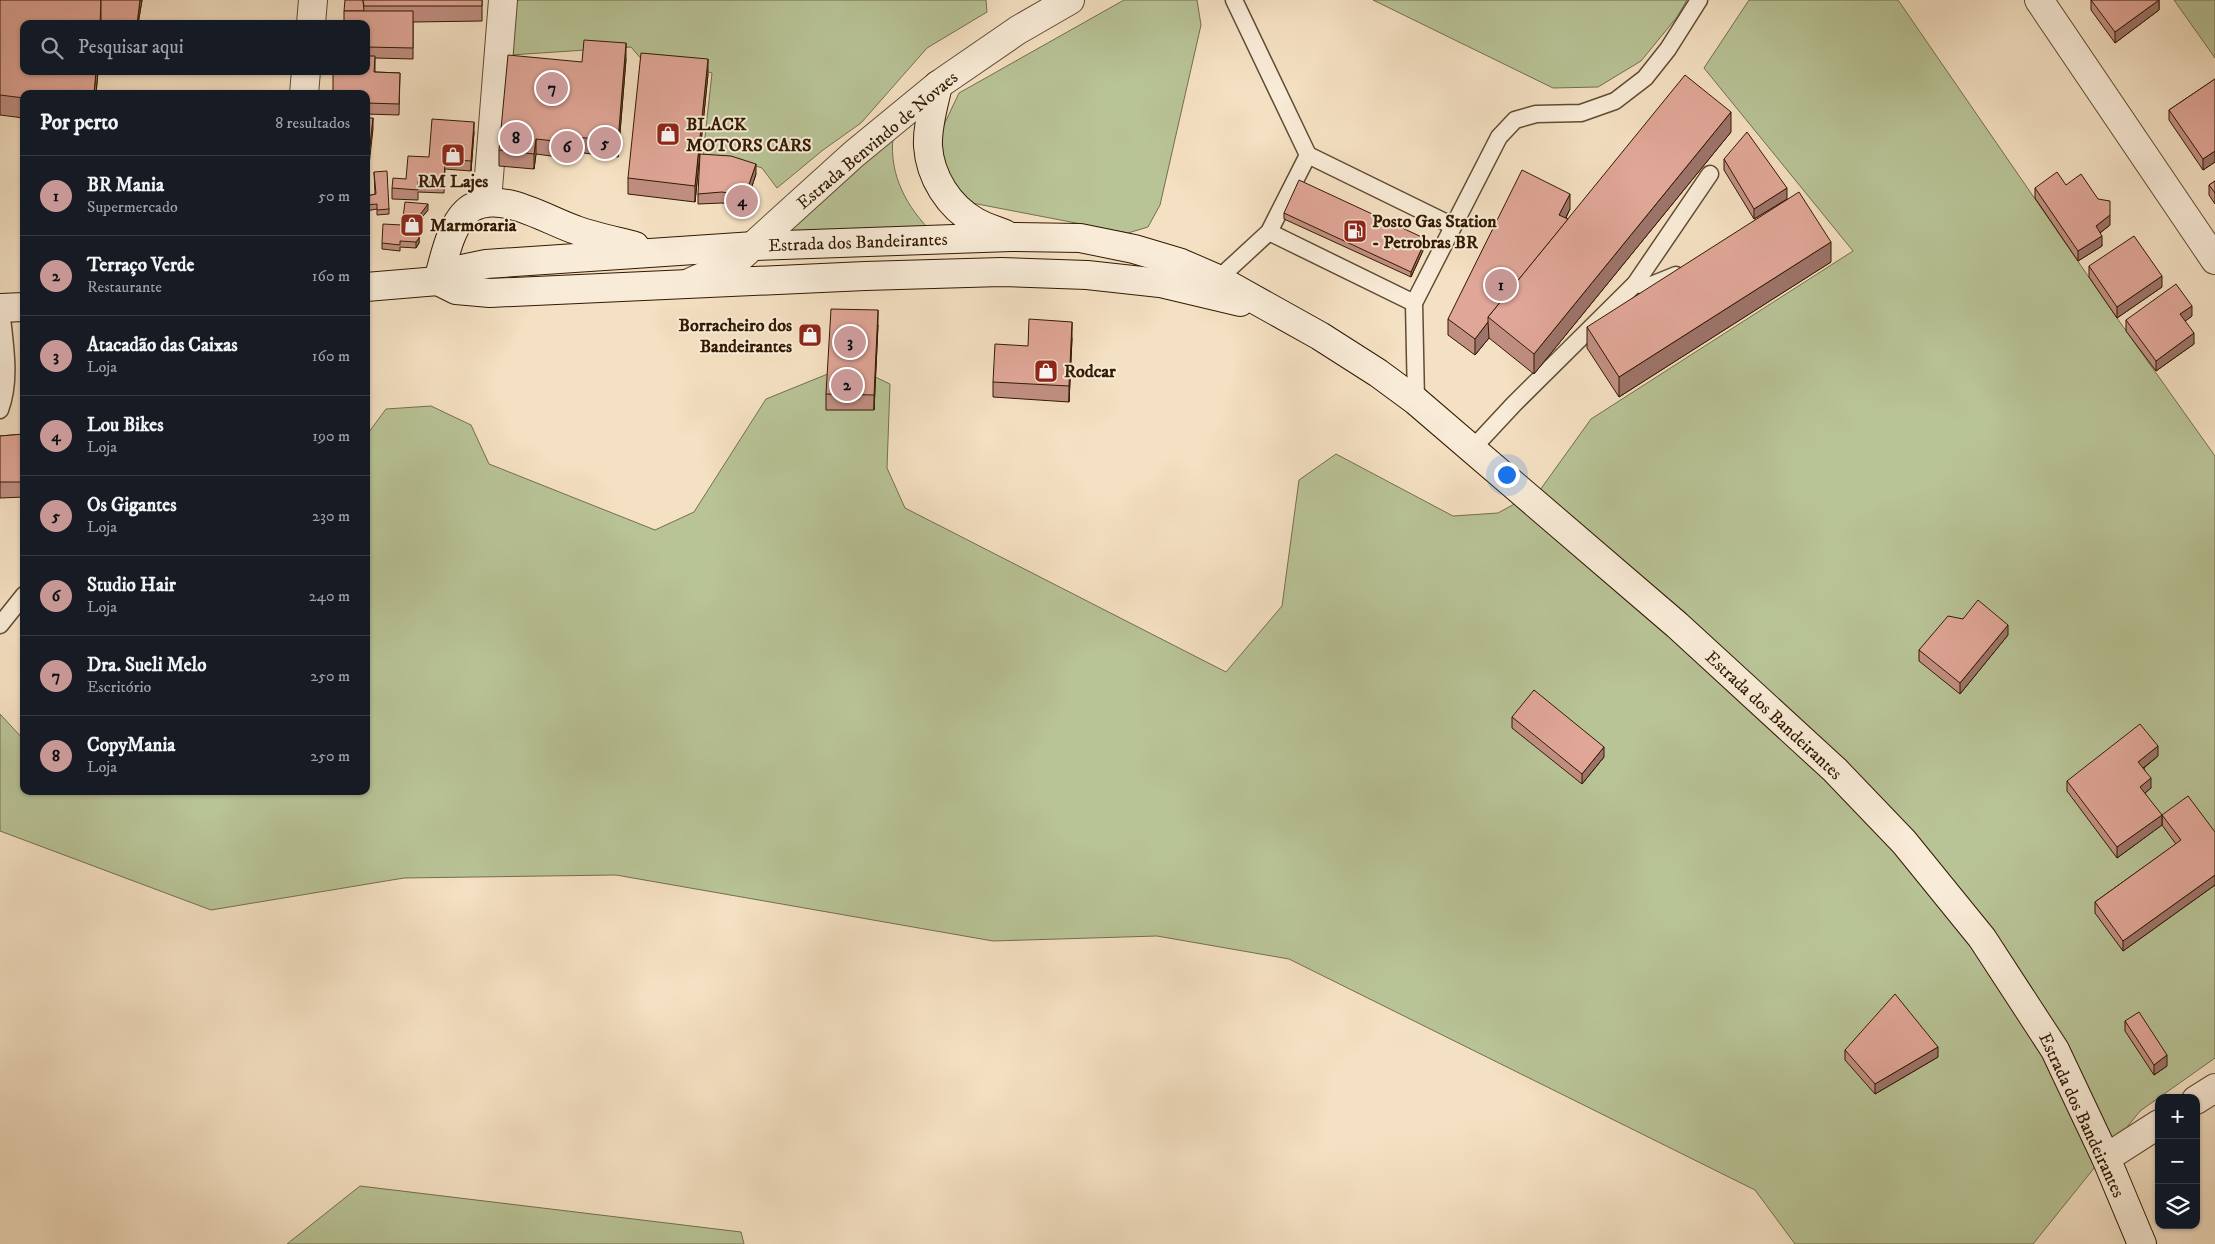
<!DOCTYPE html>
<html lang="pt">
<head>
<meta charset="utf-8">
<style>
  body { margin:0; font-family:"IM FELL DW Pica",serif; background:#242831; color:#f1f3f6 }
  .controls { position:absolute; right:15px; bottom:15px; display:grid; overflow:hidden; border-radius:10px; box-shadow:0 1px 4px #0004 }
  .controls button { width:45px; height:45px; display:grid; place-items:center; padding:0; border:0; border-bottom:1px solid #363941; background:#171b24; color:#f1f3f6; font:25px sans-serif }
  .you { position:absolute; left:1506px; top:474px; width:18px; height:18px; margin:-12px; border:4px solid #fff; border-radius:50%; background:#1a73e8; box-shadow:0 0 0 8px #1a73e833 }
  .badge { display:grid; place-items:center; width:32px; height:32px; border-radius:50%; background:#c59692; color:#111; font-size:16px; font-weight:700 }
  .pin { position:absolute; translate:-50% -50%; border:2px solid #fff; box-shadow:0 1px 5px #0006 }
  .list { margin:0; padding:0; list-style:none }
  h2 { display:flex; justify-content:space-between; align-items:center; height:65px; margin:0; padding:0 20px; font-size:21px }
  h2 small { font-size:16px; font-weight:400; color:#9ea1a6 }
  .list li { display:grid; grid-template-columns:32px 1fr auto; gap:15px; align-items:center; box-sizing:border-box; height:80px; padding:0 20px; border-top:1px solid #363941 }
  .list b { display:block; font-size:19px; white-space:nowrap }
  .list p { margin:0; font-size:16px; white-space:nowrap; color:#9ea1a6 }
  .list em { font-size:16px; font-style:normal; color:#9ea1a6 }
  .icon { flex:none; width:28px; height:28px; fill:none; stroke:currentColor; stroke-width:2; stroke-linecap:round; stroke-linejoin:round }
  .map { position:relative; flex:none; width:2215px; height:1244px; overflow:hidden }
  .search { position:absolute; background:#171b24; box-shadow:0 1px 4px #0004; left:20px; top:20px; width:350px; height:55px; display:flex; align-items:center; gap:12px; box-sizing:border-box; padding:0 18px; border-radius:10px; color:#9ea1a6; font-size:19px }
  .panel { position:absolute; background:#171b24; box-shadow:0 1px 4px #0004; left:20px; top:90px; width:350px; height:705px; border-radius:10px }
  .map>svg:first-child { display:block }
  .green { fill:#b8c396; stroke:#756e4c }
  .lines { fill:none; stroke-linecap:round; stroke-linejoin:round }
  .service-casing { stroke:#624b32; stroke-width:19 }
  .minor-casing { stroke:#624b32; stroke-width:30 }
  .tertiary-casing { stroke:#624b32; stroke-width:30 }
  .secondary-casing { stroke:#321902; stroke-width:30 }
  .service { stroke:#f8ebd7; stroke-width:16 }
  .minor { stroke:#f8ebd7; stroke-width:28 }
  .tertiary { stroke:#f8ebd7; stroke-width:28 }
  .secondary { stroke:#f8ebd7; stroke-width:28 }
  .wall { fill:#c18f82; stroke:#321902 }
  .shaded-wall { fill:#9d746a; stroke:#321902 }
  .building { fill:#e0a697; stroke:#321902 }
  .labels { text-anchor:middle; stroke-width:4; stroke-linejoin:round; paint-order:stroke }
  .poi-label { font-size:18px; font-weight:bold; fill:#321902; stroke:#f8ebd7; text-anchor:start }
  .street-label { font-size:18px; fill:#321902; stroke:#f8ebd7 }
</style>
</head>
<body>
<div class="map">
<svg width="2215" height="1244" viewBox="0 0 2215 1244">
  <rect width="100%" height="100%" fill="#f4e0c2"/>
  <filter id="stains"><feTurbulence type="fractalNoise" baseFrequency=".004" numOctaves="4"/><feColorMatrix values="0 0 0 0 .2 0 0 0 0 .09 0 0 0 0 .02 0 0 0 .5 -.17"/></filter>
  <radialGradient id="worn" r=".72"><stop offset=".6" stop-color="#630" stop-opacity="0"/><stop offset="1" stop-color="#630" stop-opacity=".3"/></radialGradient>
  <g class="green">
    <path d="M519,0H986L987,12L927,48L861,123L823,150L777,188L762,168L728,157L703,155L712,73L674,63L643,61L631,47L510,55L517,2Z"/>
    <path d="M1124,0H1197L1201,25L1160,205L1148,227L1128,233L972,203L948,182L937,162L941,131L959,93Z"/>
    <path d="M1373,0H1687L1677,17L1641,61L1598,87L1553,88Z"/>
    <path d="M1749,0H1898L2117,318L2215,456V1058L2140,1111L2033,1244H1795L1755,1190L1289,959L1157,936L993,941L616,875L404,878L211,910L0,831V714L24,740V791H366V436L386,409L431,406L471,425L489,464L655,530L694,512L766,399L850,365L890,384L887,468L905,508L1226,672L1282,606L1299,480L1336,454L1453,516L1498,513L1540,490L1591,419L1853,251L1704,68Z"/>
    <path d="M2174,0H2215V58Z"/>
    <path d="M893,138C889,175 907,208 933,233L780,237Z"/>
    <path d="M360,1186L741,1232L744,1244H287Z"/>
  </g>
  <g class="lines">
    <g class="service-casing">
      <g id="service">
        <path d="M1308,155L1453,226"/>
        <path d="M1269,232L1414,303"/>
        <path d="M1218,279L1269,232L1308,155L1234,0"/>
        <path d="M1635,284L1649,286L1676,275"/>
        <path d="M1416,401L1414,303L1499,137L1515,120L1536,114L1581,113L1615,101L1645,78L1668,49L1699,0"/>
        <path d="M0,410C12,378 4,342 1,308"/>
        <path d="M1473,448L1514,404L1635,284L1710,174"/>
        <path d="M0,625L24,595"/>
      </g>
    </g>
    <g class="minor-casing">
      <g id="minor">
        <path d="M2039,0L2215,260"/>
        <path d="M311,24L313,0"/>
        <path d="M304,94L306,71"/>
        <path d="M487,201L503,0"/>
        <path d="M2196,1100L2215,1088"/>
        <path d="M2106,1158L2159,1124"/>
      </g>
    </g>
    <g class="tertiary-casing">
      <path id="tertiary" d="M689,283L735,262L854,154L938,85L1018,30L1070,0"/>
    </g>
    <g class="secondary-casing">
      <g id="secondary">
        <path d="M938,85C934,104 927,126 928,146C930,177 949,207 976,222C985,227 995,230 1005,234"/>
        <path d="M438,281L456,290L490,293L865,276L1001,272L1087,275L1160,283L1240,302"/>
        <path d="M438,281C444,259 451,221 471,208C501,190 546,220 576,230C595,237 616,241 635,246"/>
        <path d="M366,287L438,281L457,270L486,264L754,246L1011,237L1080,238L1134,249L1181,263L1218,279L1320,336L1378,373L1416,401L1677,625L1835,770L1904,842L1982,938L2055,1050L2106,1158L2142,1244"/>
        <path d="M0,308L24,307"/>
      </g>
    </g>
    <use href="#service" class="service"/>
    <use href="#minor" class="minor"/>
    <use href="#tertiary" class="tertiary"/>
    <use href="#secondary" class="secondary"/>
  </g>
  <g class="wall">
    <path d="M0,0H142L138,24H24L98,71L96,94H24V118L0,115Z"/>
    <path d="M345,0H482V21L413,22V59L375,58V72L400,73L399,115L366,114V24Z"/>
    <path d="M2091,0H2159V10L2115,43L2091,10Z"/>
    <path d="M626,59L618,157L575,152L574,159L536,154L534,169L499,166V150L582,62Z"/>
    <path d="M708,74L695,202L628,194V178Z"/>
    <path d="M2215,79V162L2203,170L2169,120V110Z"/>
    <path d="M474,132L471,171L445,169L444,193L418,192V200L392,199V188L406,179L429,157Z"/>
    <path d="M1731,132L1534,374L1489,338L1475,355L1448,335V319L1570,209L1566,218L1568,219Z"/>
    <path d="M1724,159L1787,199L1754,219L1724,170Z"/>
    <path d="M374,172L389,209V214L377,215V209L366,211L367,196L375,194Z"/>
    <path d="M756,174L745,207L722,203L698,204V194Z"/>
    <path d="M2215,181V204L2209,195V185Z"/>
    <path d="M2066,185L2110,225L2100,233L2102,246L2078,261L2035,198V188Z"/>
    <path d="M428,210L419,221V243L416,248L400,247V251L382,249V243L402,225Z"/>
    <path d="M1284,213L1426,244L1411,277L1284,219Z"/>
    <path d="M1831,262L1619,397L1587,348V327Z"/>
    <path d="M2089,266L2162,287L2117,318L2089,277Z"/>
    <path d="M2192,316L2185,321L2194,344L2156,371L2126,331V320Z"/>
    <path d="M878,325L874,410H826V394Z"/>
    <path d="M1072,338L1069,402L993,397V382L1028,346Z"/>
    <path d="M24,434V497L0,498V436Z"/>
    <path d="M2008,635L1960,694L1919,661V650Z"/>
    <path d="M1512,717L1604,757L1582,784L1512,728Z"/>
    <path d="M2158,756L2144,768L2151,788L2145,793L2162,825L2117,858L2067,791V781Z"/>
    <path d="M2162,815L2215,832V885L2123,951L2095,913V902L2176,844L2162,825Z"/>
    <path d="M2125,1021L2167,1066L2154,1075L2125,1031Z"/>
    <path d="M1845,1050L1938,1057L1875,1094L1845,1060Z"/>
  </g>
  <g class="shaded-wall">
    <path d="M140,0H142L138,24H137Z"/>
    <path d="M2159,0V10L2115,43V32Z"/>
    <path d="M626,43V59L618,157V141Z"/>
    <path d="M708,59V74L695,202V186Z"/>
    <path d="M96,71H98L96,94H94Z"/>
    <path d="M1731,112V132L1534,374V354Z"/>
    <path d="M373,118V129L366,192V181Z"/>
    <path d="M474,122V132L471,171V161Z"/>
    <path d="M575,137V152L574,159V143Z"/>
    <path d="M536,139V154L534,169V154Z"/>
    <path d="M2215,151V162L2203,170V159Z"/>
    <path d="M756,164V174L745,207V196Z"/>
    <path d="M1787,188V199L1754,219V209Z"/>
    <path d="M1570,194V209L1559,230V215Z"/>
    <path d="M428,204V210L419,221V216Z"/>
    <path d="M2110,215V225L2096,236V226Z"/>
    <path d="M2102,236V246L2078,261V251Z"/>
    <path d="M419,238V243L416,248V242Z"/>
    <path d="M1426,239V244L1411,277V272Z"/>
    <path d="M1831,242V262L1619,397V377Z"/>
    <path d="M2162,276V287L2117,318V307Z"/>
    <path d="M2192,306V316L2180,325V314Z"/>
    <path d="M878,310V325L874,410V395Z"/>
    <path d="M1072,322V338L1069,402V386Z"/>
    <path d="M1488,322L1489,338L1475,355V339Z"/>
    <path d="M2194,333V344L2156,371V361Z"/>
    <path d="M2008,625V635L1960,694V683Z"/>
    <path d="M2158,746V756L2138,772V762Z"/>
    <path d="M1604,747V757L1582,784V774Z"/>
    <path d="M2151,778V788L2140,797V787Z"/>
    <path d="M2162,815V825L2117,858V847Z"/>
    <path d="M2215,875V885L2123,951V941Z"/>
    <path d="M1938,1047V1057L1875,1094V1084Z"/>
    <path d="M2167,1055V1066L2154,1075V1065Z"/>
  </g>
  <g class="building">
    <path d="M0,0H101L100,24H24V71H96L94,94H24V98L0,95Z"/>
    <path d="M101,0H140L137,24H116L101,22Z"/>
    <path d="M345,0H363L364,11H344Z"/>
    <path d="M363,0H482V6H364Z"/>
    <path d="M2091,0H2159L2115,32Z"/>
    <path d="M344,11H413V48L366,47V24H344Z"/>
    <path d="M584,40L626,43L618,141L575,137L574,143L536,139L534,154L499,150L508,55L582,62Z"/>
    <path d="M641,53L708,59L695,186L628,178Z"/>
    <path d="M366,56H375L374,72L400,73L399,104L366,103V94H333V71H366Z"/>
    <path d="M1685,75L1731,112L1534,354L1488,317Z"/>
    <path d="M2215,79V151L2203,159L2169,110Z"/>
    <path d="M366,118H373L366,181Z"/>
    <path d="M432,119L474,122L471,161L445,159L444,183L418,181V190L392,188L393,178L406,179L408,156L429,157Z"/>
    <path d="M1747,132L1787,188L1754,209L1724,159Z"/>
    <path d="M700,154L731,156L756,164L745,196L722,192L698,194Z"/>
    <path d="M1522,170L1570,194L1559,215L1568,219L1488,317V322L1475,339L1448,319Z"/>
    <path d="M387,171L389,209L377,210V204L366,205L367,196L376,194L374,172Z"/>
    <path d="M2057,172L2066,185L2081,174L2098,199L2110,201V215L2096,226L2102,236L2078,251L2035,188Z"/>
    <path d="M1299,180L1426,239L1411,272L1284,213Z"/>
    <path d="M2215,181V193L2209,185Z"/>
    <path d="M1799,192L1831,242L1619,377L1587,327Z"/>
    <path d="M405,202L428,204L419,216V238L416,242L400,241V245L382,243L383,224L402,225Z"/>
    <path d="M2134,236L2162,276L2117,307L2089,266Z"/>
    <path d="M2176,284L2192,306L2180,314L2194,333L2156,361L2126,320Z"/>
    <path d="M831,309L878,310L874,395L826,394Z"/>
    <path d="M1029,319L1072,322L1069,386L993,382L995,344L1028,346Z"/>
    <path d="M24,434V482H0V436Z"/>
    <path d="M1978,600L2008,625L1960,683L1919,650L1948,616L1963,619Z"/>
    <path d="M1534,690L1604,747L1582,774L1512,717Z"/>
    <path d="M2140,724L2158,746L2138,762L2151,778L2140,787L2162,815L2117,847L2067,781Z"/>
    <path d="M2188,796L2215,832V875L2123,941L2095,902L2181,840L2162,815Z"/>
    <path d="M1895,994L1938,1047L1875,1084L1845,1050Z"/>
    <path d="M2139,1012L2167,1055L2154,1065L2125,1021Z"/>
  </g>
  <defs>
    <g id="shop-square" transform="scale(1.25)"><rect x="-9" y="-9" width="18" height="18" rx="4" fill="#8f2418" stroke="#f8ebd7"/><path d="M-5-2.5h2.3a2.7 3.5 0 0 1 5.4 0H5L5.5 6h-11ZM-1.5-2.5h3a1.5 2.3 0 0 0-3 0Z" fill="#fff"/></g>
    <g id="fuel-square" transform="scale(1.25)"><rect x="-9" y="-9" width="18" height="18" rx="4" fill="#8f2418" stroke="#f8ebd7"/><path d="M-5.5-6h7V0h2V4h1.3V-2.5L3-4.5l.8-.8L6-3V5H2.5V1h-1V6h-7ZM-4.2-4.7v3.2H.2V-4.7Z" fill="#fff"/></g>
  </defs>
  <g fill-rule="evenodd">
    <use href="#shop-square" x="668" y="134"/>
    <use href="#shop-square" x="453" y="155"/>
    <use href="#shop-square" x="412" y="225"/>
    <use href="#fuel-square" x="1355" y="231"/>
    <use href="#shop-square" x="810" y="335"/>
    <use href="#shop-square" x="1046" y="371"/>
  </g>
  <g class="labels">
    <g class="poi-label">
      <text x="686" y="130">BLACK<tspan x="686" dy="21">MOTORS CARS</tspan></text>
      <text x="453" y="187" text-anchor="middle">RM Lajes</text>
      <text x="1372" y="227">Posto Gas Station<tspan x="1372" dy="21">- Petrobras BR</tspan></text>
      <text x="430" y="231">Marmoraria</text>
      <text x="792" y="331" text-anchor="end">Borracheiro dos<tspan x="792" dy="21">Bandeirantes</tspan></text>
      <text x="1064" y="377">Rodcar</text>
    </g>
    <g class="street-label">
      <text transform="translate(877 140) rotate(-40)" y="6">Estrada Benvindo de Novaes</text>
      <text transform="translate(858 242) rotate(-2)" y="6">Estrada dos Bandeirantes</text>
      <text transform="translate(1774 715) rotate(43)" y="6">Estrada dos Bandeirantes</text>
      <text transform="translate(2082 1115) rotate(65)" y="6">Estrada dos Bandeirantes</text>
    </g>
  </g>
  <rect width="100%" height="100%" filter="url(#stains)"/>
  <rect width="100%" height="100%" fill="url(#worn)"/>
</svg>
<div class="controls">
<button>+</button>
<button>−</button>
<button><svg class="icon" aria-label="layers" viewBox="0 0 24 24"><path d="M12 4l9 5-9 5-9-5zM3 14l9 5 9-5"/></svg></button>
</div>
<div class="you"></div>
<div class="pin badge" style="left:1501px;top:285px">1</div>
<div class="pin badge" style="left:847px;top:385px">2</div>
<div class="pin badge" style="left:850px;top:342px">3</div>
<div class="pin badge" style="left:742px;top:201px">4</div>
<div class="pin badge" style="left:605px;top:143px">5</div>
<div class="pin badge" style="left:567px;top:147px">6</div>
<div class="pin badge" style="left:552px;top:88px">7</div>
<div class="pin badge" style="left:516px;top:138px">8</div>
<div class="search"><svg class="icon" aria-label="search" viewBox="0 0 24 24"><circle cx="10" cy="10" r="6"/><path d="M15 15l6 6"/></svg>Pesquisar aqui</div>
<section class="panel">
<h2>Por perto<small>8 resultados</small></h2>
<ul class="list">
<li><span class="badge">1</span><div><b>BR Mania</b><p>Supermercado</p></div><em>50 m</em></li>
<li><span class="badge">2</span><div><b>Terraço Verde</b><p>Restaurante</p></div><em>160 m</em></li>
<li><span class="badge">3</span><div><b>Atacadão das Caixas</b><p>Loja</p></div><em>160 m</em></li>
<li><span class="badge">4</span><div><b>Lou Bikes</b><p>Loja</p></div><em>190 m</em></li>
<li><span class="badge">5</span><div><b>Os Gigantes</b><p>Loja</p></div><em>230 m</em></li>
<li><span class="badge">6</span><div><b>Studio Hair</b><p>Loja</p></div><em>240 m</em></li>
<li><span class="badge">7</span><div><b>Dra. Sueli Melo</b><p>Escritório</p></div><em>250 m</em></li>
<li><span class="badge">8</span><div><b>CopyMania</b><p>Loja</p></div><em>250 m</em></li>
</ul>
</section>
</div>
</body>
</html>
